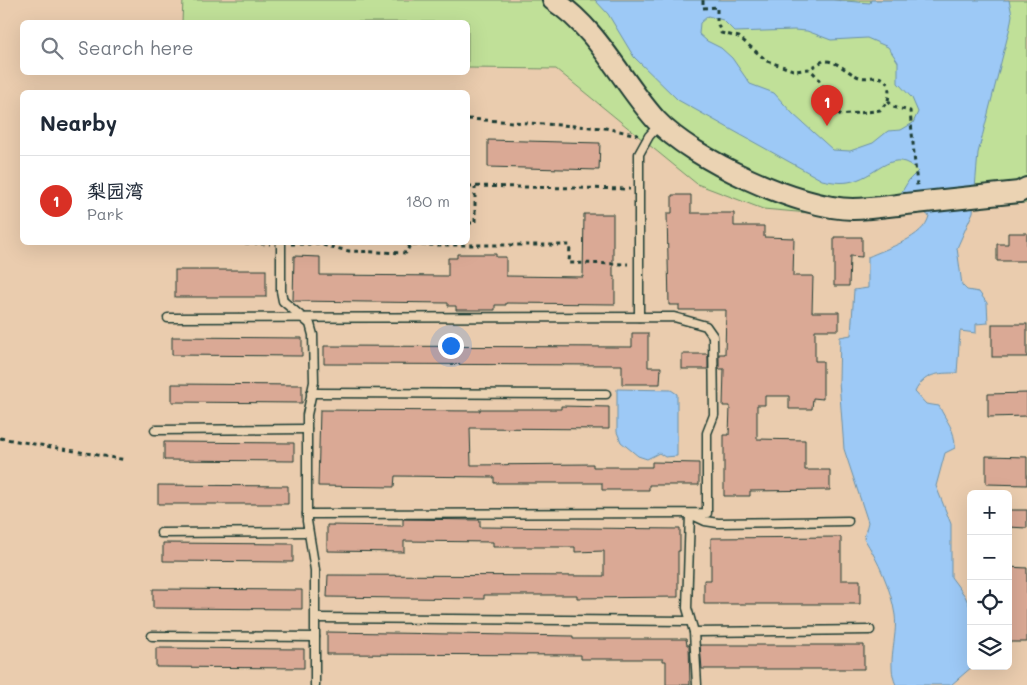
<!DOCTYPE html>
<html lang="en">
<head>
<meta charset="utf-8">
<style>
  body { margin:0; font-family:Mali,"LXGW WenKai TC",sans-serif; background:#f6f6f7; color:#1f2937 }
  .controls { position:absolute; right:15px; bottom:15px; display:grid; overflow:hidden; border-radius:8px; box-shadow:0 5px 20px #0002 }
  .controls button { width:45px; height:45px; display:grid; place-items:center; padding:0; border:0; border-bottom:1px solid #e0e1e3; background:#fff; color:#1f2937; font:25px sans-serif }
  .you { position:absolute; left:450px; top:345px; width:18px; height:18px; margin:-12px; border:4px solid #fff; border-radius:50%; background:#1a73e8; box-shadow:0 0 0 8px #1a73e833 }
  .badge { display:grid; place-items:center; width:32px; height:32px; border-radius:50%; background:#d93025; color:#fff; font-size:16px; font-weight:700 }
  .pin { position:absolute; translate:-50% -41px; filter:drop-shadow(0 1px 2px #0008) }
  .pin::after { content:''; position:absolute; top:26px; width:18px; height:15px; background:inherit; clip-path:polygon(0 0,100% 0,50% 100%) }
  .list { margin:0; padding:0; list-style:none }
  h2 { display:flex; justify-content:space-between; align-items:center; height:65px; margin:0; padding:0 20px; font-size:21px }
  h2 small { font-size:16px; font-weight:400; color:#747a83 }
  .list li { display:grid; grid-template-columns:32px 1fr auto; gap:15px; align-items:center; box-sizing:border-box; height:90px; padding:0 20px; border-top:1px solid #e0e1e3 }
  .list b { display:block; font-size:19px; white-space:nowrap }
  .list p { margin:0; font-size:16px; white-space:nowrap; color:#747a83 }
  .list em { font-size:16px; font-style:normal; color:#747a83 }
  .icon { flex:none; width:28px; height:28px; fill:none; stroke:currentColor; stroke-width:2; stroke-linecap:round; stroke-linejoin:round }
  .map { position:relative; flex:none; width:1027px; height:685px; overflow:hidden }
  .search { position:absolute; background:#fff; box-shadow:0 5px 20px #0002; left:20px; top:20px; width:450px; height:55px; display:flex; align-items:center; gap:12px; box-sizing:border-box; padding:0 18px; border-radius:8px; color:#747a83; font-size:19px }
  .panel { position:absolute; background:#fff; box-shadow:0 5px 20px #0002; left:20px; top:90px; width:450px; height:155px; border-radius:8px }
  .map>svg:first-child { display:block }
  .green { fill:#c0e098; stroke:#708e66 }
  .water { fill:#9dc9f6; stroke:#6b91a8; fill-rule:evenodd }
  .building { fill:#daa995; stroke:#1f3d34 }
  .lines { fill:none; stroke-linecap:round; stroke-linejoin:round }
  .service-casing { stroke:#1f3d34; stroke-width:11 }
  .tertiary-casing { stroke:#1f3d34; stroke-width:24 }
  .path { stroke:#1f3d34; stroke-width:3; stroke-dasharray:4 4; stroke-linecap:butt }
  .service { stroke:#ebd3b3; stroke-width:8 }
  .tertiary { stroke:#ebd3b3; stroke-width:20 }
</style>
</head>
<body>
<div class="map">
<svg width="1027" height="685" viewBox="0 0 1027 685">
  <rect width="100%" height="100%" fill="#eaccae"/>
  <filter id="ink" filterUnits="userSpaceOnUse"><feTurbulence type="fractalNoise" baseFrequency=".02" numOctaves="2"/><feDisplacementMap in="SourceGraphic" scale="10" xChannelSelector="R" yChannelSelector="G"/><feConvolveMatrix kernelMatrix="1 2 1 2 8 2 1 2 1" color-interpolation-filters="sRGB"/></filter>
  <g filter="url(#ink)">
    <path class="green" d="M183,0H1027V203L843,216L763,209L697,184L556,69L468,68V22H182Z"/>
    <g class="water">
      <path d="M595,0H833L870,3L871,0H1009L1012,15L1010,27L978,153L973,212L957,248L962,285L967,290L979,292L987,303L988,323L976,324V333L960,331L957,373C938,373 924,373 915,392L926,404L939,406C947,423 955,428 955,448L945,453L936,486L951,524V577L965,596L971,609V666H973L951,685H896C886,663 898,638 895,615C891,588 878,561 864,538L868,522L844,449L839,381L840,337L851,335L854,290L868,288V257C887,248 924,238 929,216L900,195L909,180L918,171C893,146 880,174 853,181C842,184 832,182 822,180L678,100L634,57L608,14ZM708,16L723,20L735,32L794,30L807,31L831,40L867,38L888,47L898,62V83L912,98L918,112L913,123L901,130L888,131L873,143L850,151L833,150L793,114L774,93L750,84L732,58L721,48L707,41L699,34L700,23Z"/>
      <path d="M617,389L671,390L677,394V456L665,457L659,453L647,459L638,456L621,442L617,432Z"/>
    </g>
    <g class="building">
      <path d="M488,140L600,143L599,170L488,167Z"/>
      <path d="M672,195H691V213H734V226H764V237L794,238L793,276H813L812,312H839V330H815V361H823V399L813,398L812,409H789V396H765V405H757V439L805,440V470H830V490L750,491V496H724V435H729L730,406H723L724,369H719V354H725L726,310H679V305H669L667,213H672Z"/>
      <path d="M584,214H613V277H615V304L506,303V305H495V310H456V306H448V303L293,301L294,256L320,257V275L448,276V258H457V254H496V257H506V276L583,277Z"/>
      <path d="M1008,233H1027V261H997V244H1008Z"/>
      <path d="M834,237H862V257L850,256L849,286H834Z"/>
      <rect x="175" y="270" width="91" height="27"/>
      <rect x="992" y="324" width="35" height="33"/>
      <path d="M632,333H648V367H661L660,384H622V365L324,364V346L632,347Z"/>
      <path d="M172,337L302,338V356L172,355Z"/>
      <rect x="682" y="354" width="26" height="15"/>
      <path d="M172,384L302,385V403L172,402Z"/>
      <path d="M1027,393V416L988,417V394Z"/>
      <path d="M561,406L609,407V429L470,428L471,465L593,464V467H652V462L699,463V485H649V490H602V483H494V477L395,476L394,487L318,486L320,410L480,411V409H561Z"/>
      <path d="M164,442L294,443V461L164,460Z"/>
      <path d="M986,456L1027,457V485L986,484Z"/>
      <path d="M158,485L288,486V504H158Z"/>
      <path d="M1008,510H1027V528L1008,527Z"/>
      <path d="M403,519L480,520V527L680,529V551H678V597L577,598V595H484V599L327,597L328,575L604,576V551L575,552V547H493V542L404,541V552L327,551V525L403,526Z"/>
      <path d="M841,537V580H860V604H704V580H711V538Z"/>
      <path d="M163,543L293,544V562L163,561Z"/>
      <path d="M1008,567L1027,568V642H1008Z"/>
      <path d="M153,589L302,590V609L153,608Z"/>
      <path d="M327,632L573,636V639H686L687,645H689L690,685H666V661H663V659H581V655L327,654Z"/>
      <path d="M700,645H864V669H702Z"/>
      <path d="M156,648L304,649V668L156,667Z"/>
    </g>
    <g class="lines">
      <g class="service-casing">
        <g id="service">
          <path d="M281,244V291L283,301L310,324L313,335L314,382L307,415V521L315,570V685"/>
          <path d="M639,317V154L649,136L659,125"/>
          <path d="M168,318L674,317L706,326L713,336L714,415L707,433V513L307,514"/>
          <path d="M311,393L606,394"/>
          <path d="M155,430L307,429"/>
          <path d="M161,533L308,532"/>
          <path d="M316,618L689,621"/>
          <path d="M694,632L870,630"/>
          <path d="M152,636L315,637"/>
          <path d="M697,685L694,632L687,608L690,514L705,521L718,523L848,521"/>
        </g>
      </g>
      <g class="tertiary-casing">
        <path id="tertiary" d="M553,0C599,30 620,80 656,120C692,159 800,209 853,209C871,209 889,206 906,204C944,200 982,196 1019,192L1027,188"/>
      </g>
      <g class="path">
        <path d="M703,0V8L717,7V22L721,33L739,37L767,61L796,71L809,69L823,61C837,60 846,72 859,77C868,80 879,73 886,81C890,86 889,95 888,101L880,110L875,111L841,115C825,102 826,82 809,69"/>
        <path d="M888,101L893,107L910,111L917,186"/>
        <path d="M468,119L605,128L638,135"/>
        <path d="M468,186L630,189"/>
        <path d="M468,223H475V187"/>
        <path d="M221,242L270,244"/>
        <path d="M291,244H318L349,251L406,253L410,245H570L569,263L628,264"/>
        <path d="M0,438L126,460"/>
      </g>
      <use href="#service" class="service"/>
      <use href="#tertiary" class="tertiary"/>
    </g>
  </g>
</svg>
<div class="controls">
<button>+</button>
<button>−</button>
<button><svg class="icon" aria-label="locate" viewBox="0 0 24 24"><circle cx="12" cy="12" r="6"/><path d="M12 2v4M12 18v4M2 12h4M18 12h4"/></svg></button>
<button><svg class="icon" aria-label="layers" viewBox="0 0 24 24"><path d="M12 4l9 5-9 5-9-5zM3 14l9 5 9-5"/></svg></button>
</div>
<div class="you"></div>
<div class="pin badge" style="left:827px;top:126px">1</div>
<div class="search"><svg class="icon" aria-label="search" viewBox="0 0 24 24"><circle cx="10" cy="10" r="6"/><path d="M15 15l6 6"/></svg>Search here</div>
<section class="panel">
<h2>Nearby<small></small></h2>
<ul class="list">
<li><span class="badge">1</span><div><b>梨园湾</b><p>Park</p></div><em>180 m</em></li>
</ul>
</section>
</div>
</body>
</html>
